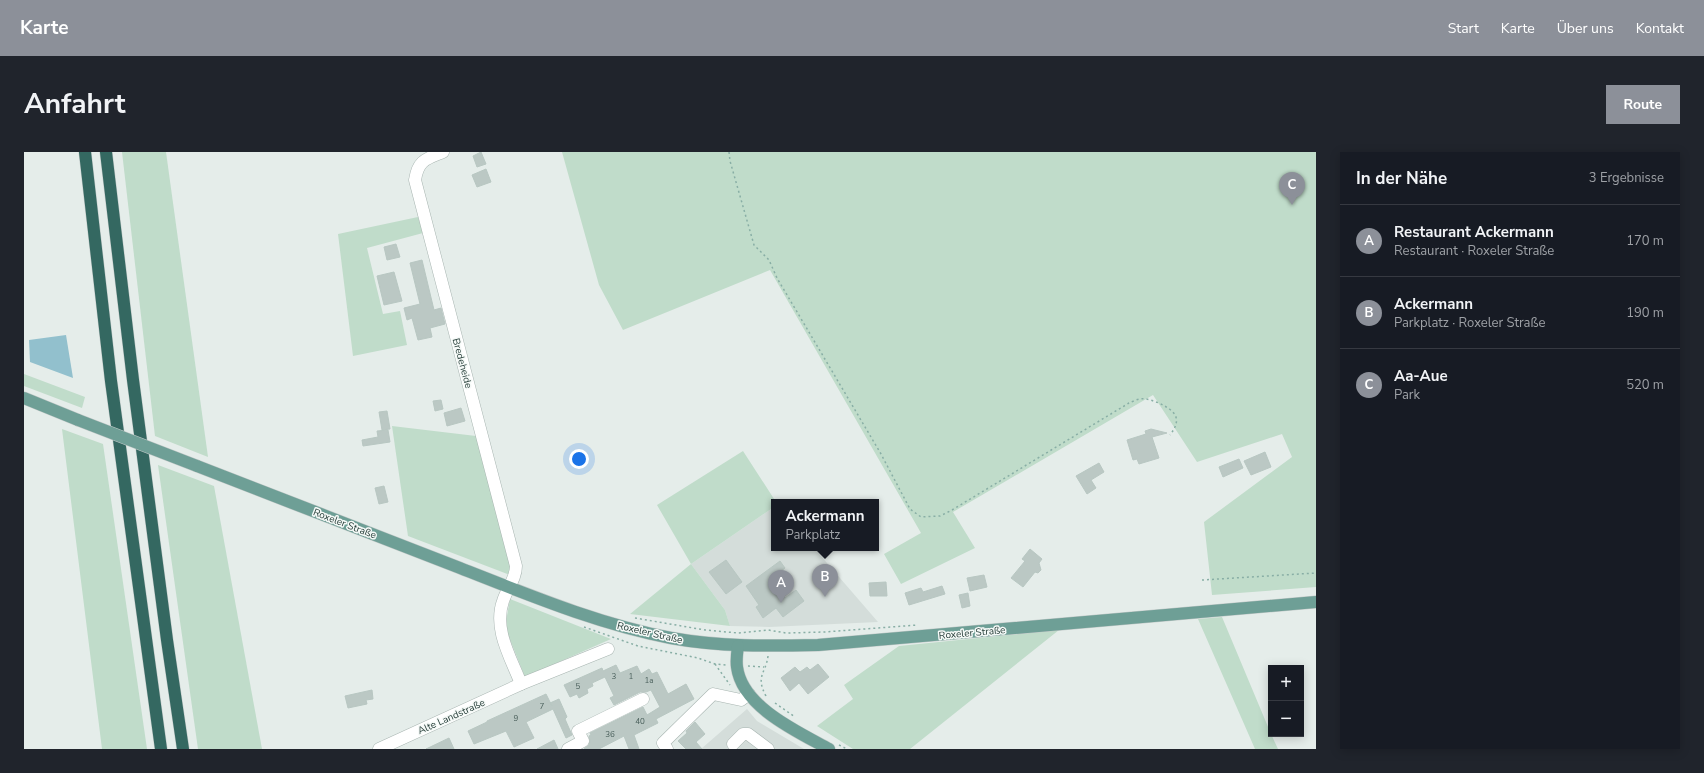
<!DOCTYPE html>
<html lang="de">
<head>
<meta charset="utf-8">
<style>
  body { margin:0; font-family:"Nunito Sans",sans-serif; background:#20242c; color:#f1f3f6 }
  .controls { position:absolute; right:12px; bottom:12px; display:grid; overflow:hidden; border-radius:0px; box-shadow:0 2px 10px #0003 }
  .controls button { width:36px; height:36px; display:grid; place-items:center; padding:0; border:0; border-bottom:1px solid #363941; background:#171b24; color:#f1f3f6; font:20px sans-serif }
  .you { position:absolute; left:555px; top:307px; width:14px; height:14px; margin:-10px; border:3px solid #fff; border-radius:50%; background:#1a73e8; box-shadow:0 0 0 6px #1a73e833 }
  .badge { display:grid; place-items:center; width:26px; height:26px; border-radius:50%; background:#8c9099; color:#fff; font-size:13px; font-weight:700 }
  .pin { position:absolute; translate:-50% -33px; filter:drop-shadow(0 1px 2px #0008) }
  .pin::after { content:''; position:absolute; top:21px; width:14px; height:12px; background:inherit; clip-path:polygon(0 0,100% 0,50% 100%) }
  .popup { position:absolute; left:747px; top:347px; width:108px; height:52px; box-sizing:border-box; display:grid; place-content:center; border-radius:0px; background:#171b24; filter:drop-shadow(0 1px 3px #0005); font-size:13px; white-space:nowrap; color:#9ea1a6 }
  .popup b { font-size:15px; color:#f1f3f6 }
  .popup::after { content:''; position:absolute; left:50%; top:100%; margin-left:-8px; border:8px solid transparent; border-top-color:#171b24 }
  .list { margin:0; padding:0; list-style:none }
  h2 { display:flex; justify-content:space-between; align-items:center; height:52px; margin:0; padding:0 16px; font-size:17px }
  h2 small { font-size:13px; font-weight:400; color:#9ea1a6 }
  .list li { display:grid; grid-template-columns:26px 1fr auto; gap:12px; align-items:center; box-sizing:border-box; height:72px; padding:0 16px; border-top:1px solid #363941 }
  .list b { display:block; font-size:15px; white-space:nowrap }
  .list p { margin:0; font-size:13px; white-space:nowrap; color:#9ea1a6 }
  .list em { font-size:13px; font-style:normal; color:#9ea1a6 }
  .map { position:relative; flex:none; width:1292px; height:597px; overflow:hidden; border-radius:0px }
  header { display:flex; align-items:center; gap:24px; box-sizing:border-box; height:56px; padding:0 20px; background:#8c9099; color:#fff }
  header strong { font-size:19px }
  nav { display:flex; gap:22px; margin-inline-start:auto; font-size:14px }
  .intro { display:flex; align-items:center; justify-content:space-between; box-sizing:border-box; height:96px; padding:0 24px }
  h1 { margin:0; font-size:28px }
  .button { padding:10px 18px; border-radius:0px; background:#8c9099; color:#fff; font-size:14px; font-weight:700 }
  main { display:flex; gap:24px; padding:0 24px }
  aside { flex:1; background:#171b24; border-radius:0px; box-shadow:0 2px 10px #0003 }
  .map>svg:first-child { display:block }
  .built { fill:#d4ddda }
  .green { fill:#c0dcca }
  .water { fill:#92c0cd }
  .building { fill:#bbc8c4; stroke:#b8c7c2 }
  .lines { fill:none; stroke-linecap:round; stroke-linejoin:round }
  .minor-casing { stroke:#a8b5b1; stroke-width:13 }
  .major-casing { stroke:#c2c9c8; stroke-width:13 }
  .highway-casing { stroke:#c2c9c8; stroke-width:13 }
  .path { stroke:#88aea5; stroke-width:1.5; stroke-dasharray:2 3; stroke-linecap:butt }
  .minor { stroke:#fff; stroke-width:12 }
  .major { stroke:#6e9f96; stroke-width:12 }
  .highway { stroke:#346861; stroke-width:12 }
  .major-bridge-casing { stroke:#c2c9c8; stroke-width:13; stroke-linecap:butt }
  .major-bridge { stroke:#6e9f96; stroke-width:12 }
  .labels { text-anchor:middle; stroke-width:3; stroke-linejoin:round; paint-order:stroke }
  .number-label { font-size:8px; fill:#4b605c }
  .street-label { font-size:10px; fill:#263e39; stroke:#f6faf8 }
</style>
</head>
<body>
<header>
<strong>Karte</strong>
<nav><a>Start</a><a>Karte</a><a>Über uns</a><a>Kontakt</a></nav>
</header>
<div class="intro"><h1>Anfahrt</h1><a class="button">Route</a></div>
<main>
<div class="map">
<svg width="1292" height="597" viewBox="0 0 1292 597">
  <rect width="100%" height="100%" fill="#e5edea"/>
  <g class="built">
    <path d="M750,355V396H790L854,470L745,475L706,474L701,458L667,412Z"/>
    <path d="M723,557L733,569L780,597H677Z"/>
  </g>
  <g class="green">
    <path d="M98,0H142L184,305L131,284Z"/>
    <path d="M538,0H1292V435L1188,443L1180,370L1268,305L1258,282L1173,310L1129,243L929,360L951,396L877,432L860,402L897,381L746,118L599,178L575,133Z"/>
    <path d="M394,65L399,81L343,96L359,162L376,159L383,193L329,204L314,82Z"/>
    <path d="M0,222L61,245L58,256L0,234Z"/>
    <path d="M368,274L452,284L491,425L384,384Z"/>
    <path d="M38,277L79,292L123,597H78Z"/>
    <path d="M719,299L752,350H750V355L667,412L701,458L706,474L606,462L667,412L633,353Z"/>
    <path d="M134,313L190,334L238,597H174Z"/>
    <path d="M486,447L587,487L501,525L481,475Z"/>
    <path d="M1198,465L1247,582L1254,597H1231L1174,467Z"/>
    <path d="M1035,478L886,597H829L793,574L829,547L820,533L875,494Z"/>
  </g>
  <path class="water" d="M42,183L49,226L6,210L5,188Z"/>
  <g class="building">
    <path d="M457,0L462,12L453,15L449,4Z"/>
    <path d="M462,17L467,30L453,35L448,23Z"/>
    <path d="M372,92L376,105L363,108L360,95Z"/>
    <path d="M398,108L410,158L417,156L421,172L406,176L408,185L394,188L388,166L383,168L380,156L396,152L386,111Z"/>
    <path d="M370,120L378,149L360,153L353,124Z"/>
    <path d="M417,248L419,257L411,259L409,249Z"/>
    <path d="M437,256L441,269L423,274L420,261Z"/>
    <path d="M363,259L366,277L358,278L355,260Z"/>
    <path d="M1127,277L1143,281L1128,285L1135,306L1115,312L1113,307L1109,308L1103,288L1122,282L1121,279Z"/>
    <path d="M364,278L366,290L339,294L338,288L354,285L353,279Z"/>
    <path d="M1241,300L1247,315L1227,323L1220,309Z"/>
    <path d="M1215,307L1219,316L1199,325L1195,315Z"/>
    <path d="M1075,311L1080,320L1067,328L1072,336L1063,342L1052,324Z"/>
    <path d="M360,334L364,350L355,352L351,336Z"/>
    <path d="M1006,397L1018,407L1015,411L1017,418L1014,421L1011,420L999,435L987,426L1001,409L998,407Z"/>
    <path d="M702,408L718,430L702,442L685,420Z"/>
    <path d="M756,409L761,416L747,427L761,446L772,438L780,449L759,465L752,456L739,466L732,455L735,453L722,434Z"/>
    <path d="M960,423L963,435L946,439L943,426Z"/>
    <path d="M862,430L863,444H846L845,431Z"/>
    <path d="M918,434L921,442L885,453L881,441L897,436L899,440Z"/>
    <path d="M944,441L946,454L938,456L935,443Z"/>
    <path d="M794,512L805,525L784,542L775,531L766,539L757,526L771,515L776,520L783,515L786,518Z"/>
    <path d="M592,513L596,521L613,514L617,522L625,517L628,522L633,520L644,542L662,532L670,547L632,567L634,571L610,583L615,597H605L600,584L575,597H560L565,593L566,589L565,584L567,583L566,581L619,555L623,563L636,555L627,538L622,540H616L590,553L586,546L590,544L581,525L568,531L569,534L563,537L564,541L555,546L553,542L546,545L540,533L578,516L579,519Z"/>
    <path d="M348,538L349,547L342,548L343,552L324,556L321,544Z"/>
    <path d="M522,542L528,554L526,551L535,547L543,565L541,567L548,583L542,586L529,557L502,570L510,586L490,595L482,579L450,592L444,579L463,570V569Z"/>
    <path d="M671,570L681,582L672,590L678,597H662L654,589L663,581L662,579Z"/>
    <path d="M425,586L430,597H402Z"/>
    <path d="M530,588L534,597H513Z"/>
  </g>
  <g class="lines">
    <g class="minor-casing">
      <g id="minor">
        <path d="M419,0C402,7 394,8 391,28L492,414C492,427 483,436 479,449C469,477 487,506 497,532"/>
        <path d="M709,592L719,582H724L744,597"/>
        <path d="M355,597L497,532L584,497"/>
        <path d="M544,597L559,589L554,579L619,547"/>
        <path d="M643,597L639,591L689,542L717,548L725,542"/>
      </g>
    </g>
    <g class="major-casing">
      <g id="major">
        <path d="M0,246L54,268"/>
        <path d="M173,314C261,348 348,382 436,416C505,443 574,472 647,486C696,495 745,494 794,493L1292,450"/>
        <path d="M714,494C713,501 712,508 713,515C718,555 774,580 805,597"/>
      </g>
    </g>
    <g class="highway-casing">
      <g id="highway">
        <path d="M61,0L87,229L137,597"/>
        <path d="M82,0L109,228L143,488L159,597"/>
      </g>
    </g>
    <g class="path">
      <path d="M705,0L706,9L730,93L745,108L753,126L857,302L886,357L897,365L916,364L928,358L1105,251C1108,250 1113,247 1116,247C1123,246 1129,249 1135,251C1151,259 1159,266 1146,283"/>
      <path d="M1178,428L1292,421"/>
      <path d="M611,466L681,478L714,481L744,478L762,481L801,480L893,473"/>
      <path d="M560,475L614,494L674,506L691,512L702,513"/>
      <path d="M691,512L706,533"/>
      <path d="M724,514L740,515"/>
      <path d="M742,544C731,524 742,521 744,504"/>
      <path d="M751,551L771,565"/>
      <path d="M815,593L823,597"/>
    </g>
    <use href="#minor" class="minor"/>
    <use href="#major" class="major"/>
    <use href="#highway" class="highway"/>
    <g class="major-bridge-casing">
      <path id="major-bridge" d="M54,268L173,314"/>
    </g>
    <use href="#major-bridge" class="major-bridge"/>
  </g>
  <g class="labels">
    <g class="number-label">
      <text x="590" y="527">3</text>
      <text x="607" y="527">1</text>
      <text x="625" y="531">1a</text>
      <text x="554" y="537">5</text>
      <text x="518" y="557">7</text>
      <text x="492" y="569">9</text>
      <text x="616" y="572">40</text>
      <text x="586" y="585">36</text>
    </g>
    <g class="street-label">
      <text transform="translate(439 211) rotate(75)" y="4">Bredeheide</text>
      <text transform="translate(321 371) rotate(21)" y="4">Roxeler Straße</text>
      <text transform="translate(626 480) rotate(13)" y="4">Roxeler Straße</text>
      <text transform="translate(948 480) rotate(-5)" y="4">Roxeler Straße</text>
      <text transform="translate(427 564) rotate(-24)" y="4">Alte Landstraße</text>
    </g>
  </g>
</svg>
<div class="controls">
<button>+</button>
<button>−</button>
</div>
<div class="you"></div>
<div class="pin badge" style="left:757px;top:451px">A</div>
<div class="pin badge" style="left:801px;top:445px">B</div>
<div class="popup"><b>Ackermann</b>Parkplatz</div>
<div class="pin badge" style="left:1268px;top:53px">C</div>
</div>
<aside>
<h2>In der Nähe<small>3 Ergebnisse</small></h2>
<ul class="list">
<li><span class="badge">A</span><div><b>Restaurant Ackermann</b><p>Restaurant · Roxeler Straße</p></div><em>170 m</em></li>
<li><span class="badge">B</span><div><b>Ackermann</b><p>Parkplatz · Roxeler Straße</p></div><em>190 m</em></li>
<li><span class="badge">C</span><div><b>Aa-Aue</b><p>Park</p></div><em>520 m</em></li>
</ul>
</aside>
</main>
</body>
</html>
